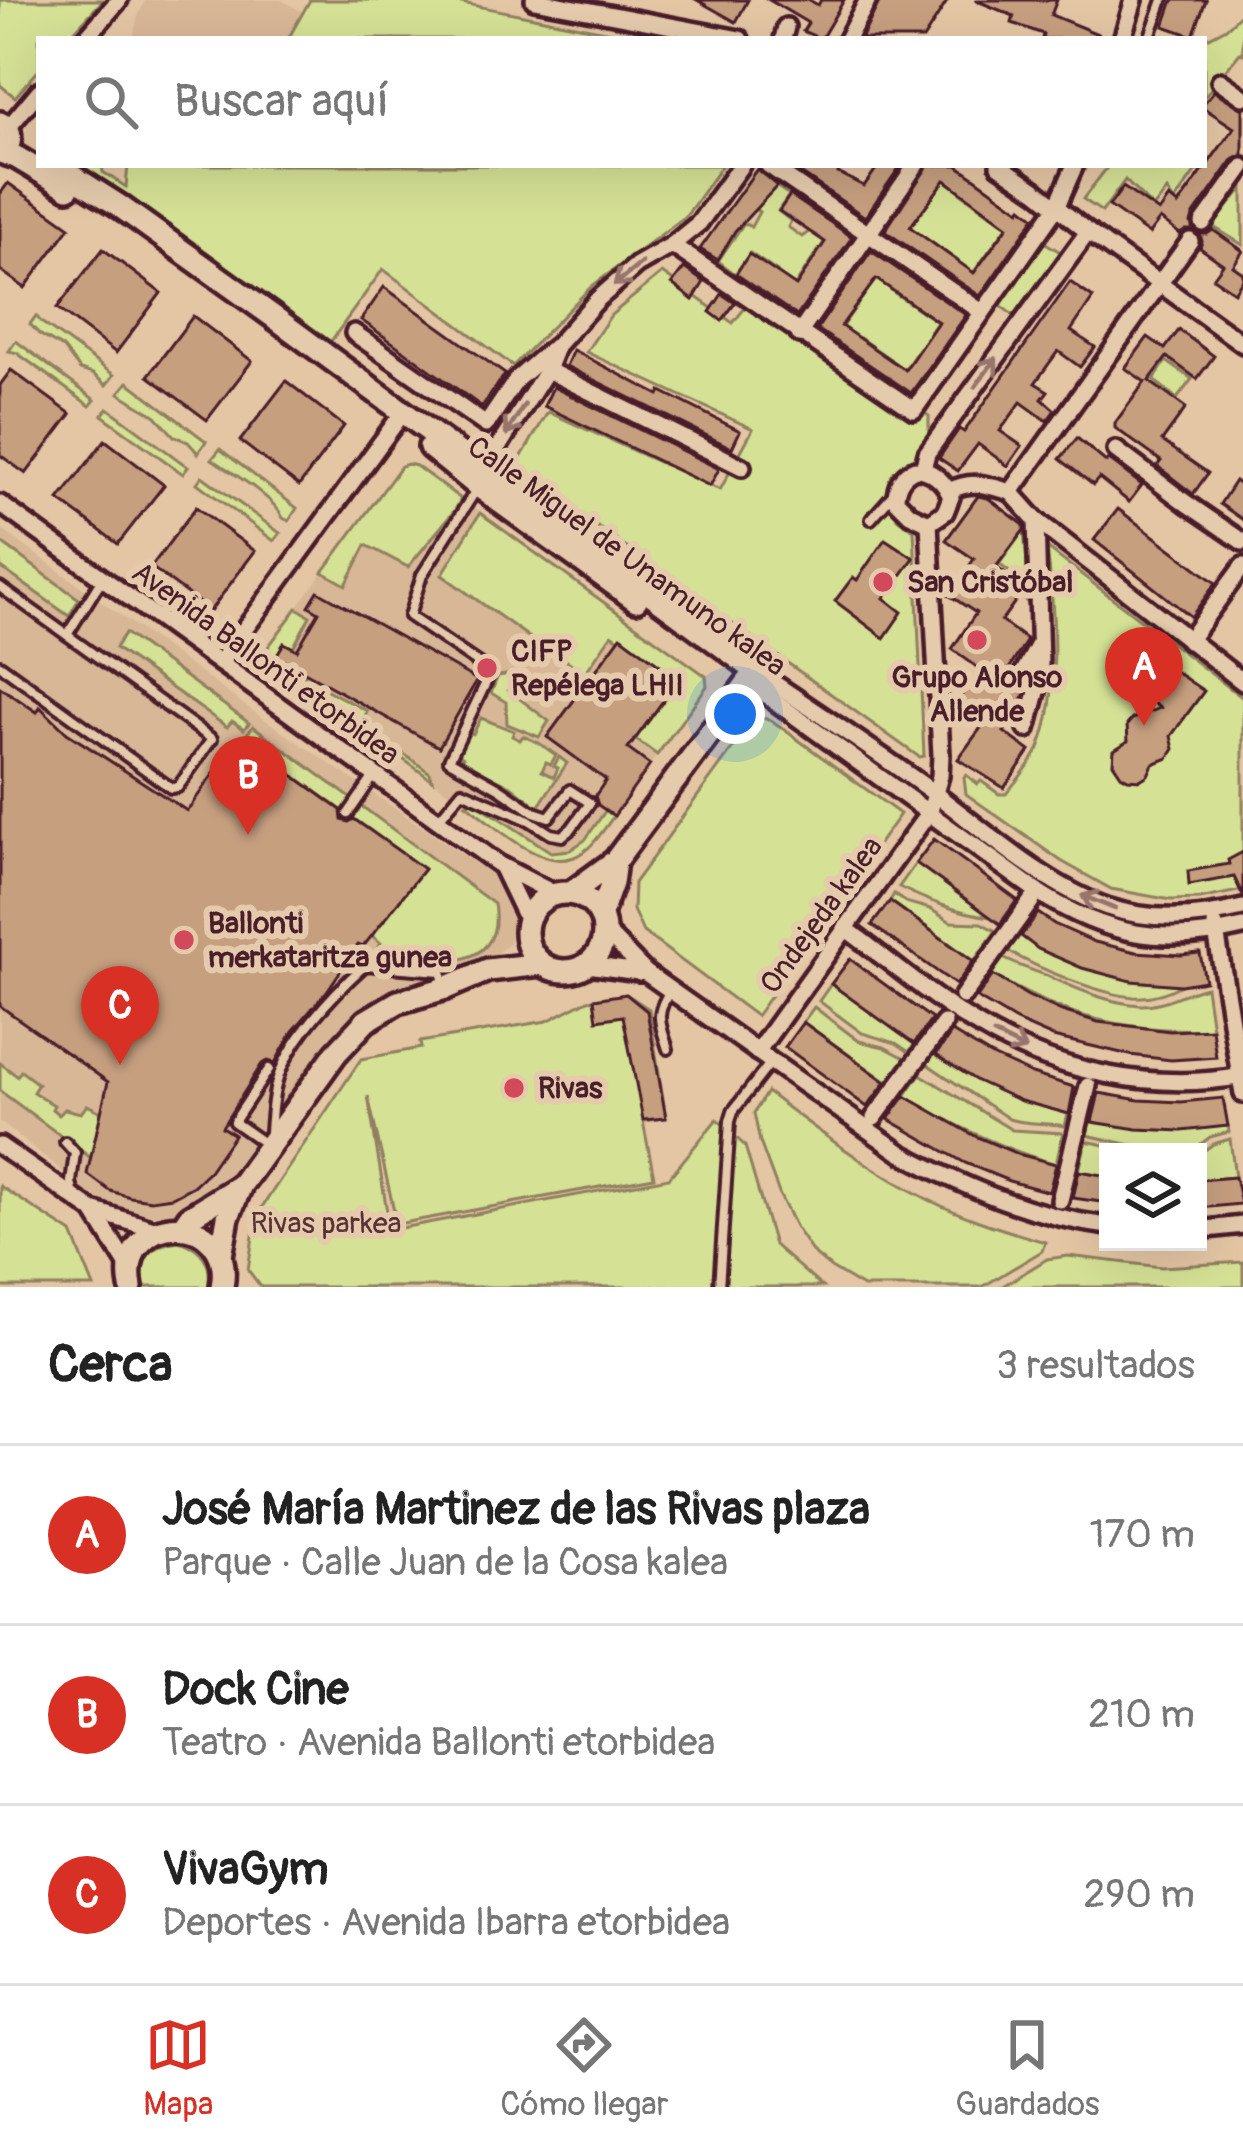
<!DOCTYPE html>
<html lang="es">
<head>
<meta charset="utf-8">
<style>
  body { margin:0; font-family:Pangolin,sans-serif; background:#f2f2f2; color:#222 }
  .controls { position:absolute; right:36px; bottom:36px; display:grid; overflow:hidden; border-radius:0px; box-shadow:0 12px 48px #0002 }
  .controls button { width:108px; height:108px; display:grid; place-items:center; padding:0; border:0; border-bottom:3px solid #e0e0e0; background:#fff; color:#222; font:60px sans-serif }
  .you { position:absolute; left:735px; top:714px; width:42px; height:42px; margin:-30px; border:9px solid #fff; border-radius:50%; background:#1a73e8; box-shadow:0 0 0 18px #1a73e833 }
  .badge { display:grid; place-items:center; width:78px; height:78px; border-radius:50%; background:#d93025; color:#fff; font-size:39px; font-weight:700 }
  .pin { position:absolute; translate:-50% -99px; filter:drop-shadow(0 3px 6px #0008) }
  .pin::after { content:''; position:absolute; top:63px; width:42px; height:36px; background:inherit; clip-path:polygon(0 0,100% 0,50% 100%) }
  .list { margin:0; padding:0; list-style:none }
  h2 { display:flex; justify-content:space-between; align-items:center; height:156px; margin:0; padding:0 48px; font-size:51px }
  h2 small { font-size:39px; font-weight:400; color:#767676 }
  .list li { display:grid; grid-template-columns:78px 1fr auto; gap:36px; align-items:center; box-sizing:border-box; height:180px; padding:0 48px; border-top:3px solid #e0e0e0 }
  .list b { display:block; font-size:45px; white-space:nowrap }
  .list p { margin:0; font-size:39px; white-space:nowrap; color:#767676 }
  .list em { font-size:39px; font-style:normal; color:#767676 }
  .icon { flex:none; width:66px; height:66px; fill:none; stroke:currentColor; stroke-width:2; stroke-linecap:round; stroke-linejoin:round }
  .map { position:relative; flex:none; width:1243px; height:1287px; overflow:hidden }
  .search { position:absolute; background:#fff; box-shadow:0 12px 48px #0002; left:36px; right:36px; top:36px; height:132px; display:flex; align-items:center; gap:30px; box-sizing:border-box; padding:0 42px; border-radius:0px; color:#767676; font-size:45px }
  .sheet { height:696px; background:#fff }
  nav { display:flex; justify-content:space-around; align-items:center; box-sizing:border-box; height:168px; border-top:3px solid #e0e0e0; background:#fff; font-size:33px; color:#767676 }
  nav a { display:grid; justify-items:center; gap:6px }
  nav .on { color:#d93025 }
  .map>svg:first-child { display:block }
  .built { fill:#d8b797 }
  .green { fill:#d5e195; stroke:#908060; stroke-width:3 }
  .building { fill:#c69f7f; stroke:#4a1f2b; stroke-width:3; fill-rule:evenodd }
  .lines { fill:none; stroke-linecap:round; stroke-linejoin:round }
  .lane-casing { stroke:#4a1f2b; stroke-width:16 }
  .street-casing { stroke:#4a1f2b; stroke-width:24 }
  .secondary-casing { stroke:#4a1f2b; stroke-width:30 }
  .lane { stroke:#e5caac; stroke-width:8 }
  .street { stroke:#e5caac; stroke-width:15 }
  .secondary { stroke:#e5caac; stroke-width:21 }
  .oneway { stroke:#98746c }
  .poi-dot { fill:#d1495b; stroke:#e5caac; stroke-width:4.5 }
  .labels { text-anchor:middle; stroke-width:12; stroke-linejoin:round; paint-order:stroke }
  .street-label { font-size:30px; fill:#4a1f2b; stroke:#e5caac }
  .poi-label { font-size:30px; font-weight:bold; fill:#4a1f2b; stroke:#e5caac; text-anchor:start }
  .park-label { font-size:30px; fill:#583236; stroke:#e5caac }
</style>
</head>
<body>
<div class="map">
<svg width="1243" height="1287" viewBox="0 0 1243 1287">
  <rect width="100%" height="100%" fill="#e4c6a4"/>
  <filter id="ink" filterUnits="userSpaceOnUse"><feTurbulence type="fractalNoise" baseFrequency=".00833" numOctaves="2"/><feDisplacementMap in="SourceGraphic" scale="24" xChannelSelector="R" yChannelSelector="G"/><feConvolveMatrix kernelMatrix="1 2 1 2 8 2 1 2 1" color-interpolation-filters="sRGB"/></filter>
  <g filter="url(#ink)">
    <g class="built">
      <path d="M145,0H281L305,13L290,39H133L137,19Z"/>
      <path d="M408,464L416,466L706,676L707,686L593,844L573,858L550,860L531,852L267,661L268,647L401,466Z"/>
      <path d="M0,528L254,712L500,880L514,913L509,943L492,957L467,969L383,997L361,1014L227,1187L196,1207L175,1214H131L108,1206L84,1192L53,1163L0,1122Z"/>
    </g>
    <g class="green">
      <path d="M0,0H103L67,39H39V70L15,97L0,85Z"/>
      <path d="M310,0H446L646,39H288Z"/>
      <path d="M1243,12V54L1240,53L1204,97V40L1226,28Z"/>
      <path d="M79,165H102L103,172L126,187L128,165H722L686,216L591,287L513,366L383,269L329,344Z"/>
      <path d="M1109,165H1200L1174,202L1167,191L1153,208L1125,180L1102,212L1083,199Z"/>
      <path d="M954,166L971,178L961,193L990,214L1002,198L1019,210L962,288L945,276L957,260L928,240L917,256L899,243Z"/>
      <path d="M772,183L789,195L778,211L791,221L788,227L802,237L810,231L829,235L780,307L765,296L776,280L777,272L750,253L735,274L718,261L744,223L751,227L759,212L754,208Z"/>
      <path d="M1243,188V245L1212,226Z"/>
      <path d="M1044,242L1062,253L1017,318L998,304Z"/>
      <path d="M887,263L892,291L937,322L893,386L879,376L890,359L860,338L847,355L831,342Z"/>
      <path d="M662,273L733,323L752,299L929,416V472L908,473L896,491L897,518L914,530L924,756L919,757L515,468L548,412L720,490L753,429L586,352L611,315Z"/>
      <path d="M36,316L41,322L114,375L106,385L93,374L80,370L63,348L39,334L30,324Z"/>
      <path d="M16,341L95,400L90,406L17,353L9,351Z"/>
      <path d="M1166,361L1192,379L1177,399L1154,380Z"/>
      <path d="M128,382L206,441L198,453L188,442L174,436L156,416L119,393Z"/>
      <path d="M108,408L188,467L183,474L102,415Z"/>
      <path d="M220,449L297,508L289,521L283,518C275,498 231,472 212,459Z"/>
      <path d="M408,464L416,466L461,499L455,510L408,567L366,545L346,585L323,572L401,466Z"/>
      <path d="M202,476L280,533L274,541L197,483Z"/>
      <path d="M480,513L706,676L707,686L657,755L635,739L679,679L621,637L619,639L612,634L585,673L542,644L540,645L442,575Z"/>
      <path d="M1024,530L1031,607L1023,598L1029,587L999,564Z"/>
      <path d="M0,542L79,599L69,616L0,567Z"/>
      <path d="M1047,548L1243,698V890L1200,899L1171,900L1111,889L1061,861L966,794L964,778L966,775L978,784L981,781L999,794H1006C1017,780 1032,764 1039,748C1061,696 1054,604 1047,548Z"/>
      <path d="M297,608L310,616L293,648L284,643L277,656L306,672L304,678L367,711L362,724L430,773L432,780L267,661L268,647Z"/>
      <path d="M125,633L249,723L244,729L232,721L227,727L115,648Z"/>
      <path d="M519,673L508,690L549,721L539,737L507,724L506,702L491,693L498,676Z"/>
      <path d="M481,718L514,731L512,736L520,740L523,736L539,743L556,755L551,764L546,762L542,771L554,777L558,768L554,766L559,757L567,763L538,807L511,786L463,762V757L456,751L467,732L473,734Z"/>
      <path d="M761,718L771,720L900,814L756,1016L643,932L633,910L634,883L752,722Z"/>
      <path d="M253,726L494,904C507,979 420,961 373,957L381,943L370,934L424,869L243,739Z"/>
      <path d="M470,802L481,806L551,852L570,850L585,840L606,810L614,816C603,830 592,850 574,857C540,871 492,823 466,804Z"/>
      <path d="M916,863L991,917C957,912 930,902 899,887Z"/>
      <path d="M894,894L905,902L930,909L951,922L981,923L996,931L974,961L890,901Z"/>
      <path d="M1020,935C1062,967 1128,980 1181,985C1167,993 1151,998 1134,997C1099,994 1039,969 1008,951Z"/>
      <path d="M1003,958C1018,966 1032,970 1048,976C1077,989 1108,1003 1140,1005C1163,1006 1184,992 1206,987L1212,1029C1126,1033 1066,1018 991,974Z"/>
      <path d="M831,984L915,1044L909,1052L896,1043L862,1033L819,1001Z"/>
      <path d="M626,994L649,1009L666,1118L643,1121L654,1177L397,1224L368,1096L390,1230L669,1178L717,1119L745,1146L774,1245L822,1287H261L248,1270L256,1216L361,1059L421,1048L420,1042L547,1021L588,1000Z"/>
      <path d="M814,1007L859,1041L884,1047L905,1058L887,1082L803,1022Z"/>
      <path d="M934,1054C979,1082 1017,1099 1068,1114L1065,1126C1046,1122 1027,1125 1009,1119L927,1064Z"/>
      <path d="M0,1063L17,1076L21,1071L38,1084L33,1092L54,1105L52,1109L59,1115L65,1109L81,1113L87,1105L101,1112L91,1158L0,1091Z"/>
      <path d="M920,1074L1012,1130L1063,1133L1056,1164C1001,1149 953,1125 905,1096Z"/>
      <path d="M767,1092C814,1128 862,1164 914,1192C955,1215 1000,1229 1045,1242L1042,1251L982,1287H863L831,1268L813,1253L796,1228L780,1196L760,1142L754,1113Z"/>
      <path d="M1090,1121C1137,1129 1180,1131 1228,1126L1229,1132L1210,1137L1197,1147L1181,1152H1162L1087,1135Z"/>
      <path d="M1230,1139L1235,1177L1198,1180V1155L1213,1144Z"/>
      <path d="M1086,1141L1138,1152H1108V1176L1079,1171Z"/>
      <path d="M0,1186L72,1233L94,1287H0Z"/>
      <path d="M179,1241C202,1247 213,1264 208,1287H143C137,1260 153,1243 179,1241Z"/>
      <path d="M1068,1256L1162,1267L1243,1262V1287H1001L1047,1259Z"/>
    </g>
    <g class="building">
      <path d="M697,0H748L736,22Z"/>
      <path d="M769,0H809L818,5L821,0H844L821,39L803,31L808,23Z"/>
      <path d="M880,0H948L923,39H861Z"/>
      <path d="M975,0H1057L1051,15L1110,39H1042L1043,34L1012,23L1014,16Z"/>
      <path d="M1173,0H1206L1193,36L1164,26Z"/>
      <path d="M1214,91L1243,109V155L1233,160L1193,216L1191,223L1193,230H1186L1180,234L1160,219L1149,234L1109,206L1123,187L1159,212L1169,198L1178,205L1234,128L1204,108V103Z"/>
      <path d="M789,165H841L838,173L864,186L879,165H901L865,217Z"/>
      <path d="M928,165H957L1020,210L1022,207L1035,217L980,296L885,231ZM945,180L1008,226L974,273L910,227Z"/>
      <path d="M757,169L777,186L735,231L718,260L700,249Z"/>
      <path d="M8,183L70,227L25,288L0,270V194Z"/>
      <path d="M790,195L852,237L797,316L736,274L749,254L796,286L825,242L779,211Z"/>
      <path d="M1213,230L1243,251L1233,266L1243,273V279L1234,292L1213,278L1223,264L1200,248L1202,241L1200,234H1207Z"/>
      <path d="M103,249L161,293L116,353L57,308Z"/>
      <path d="M871,251L966,315L911,393L817,329ZM876,279L938,322L905,370L841,326Z"/>
      <path d="M684,268L704,282L693,300L672,284Z"/>
      <path d="M1070,282L1093,298L1071,331L1095,347L1080,367L1058,351L1035,383L1048,391L1042,399L1055,410L1047,421L1021,402L1000,431L1022,446L1008,466L978,444L958,471L939,458L959,429L964,432Z"/>
      <path d="M384,287L505,374L482,407L361,320Z"/>
      <path d="M722,294L735,303L722,321L710,312Z"/>
      <path d="M193,316L252,361L207,420L148,376Z"/>
      <path d="M1179,330L1214,356L1197,379L1167,357L1149,381L1186,408L1162,441L1208,473L1193,494L1157,466L1161,461L1115,428V423L1145,382L1125,368L1148,337L1165,349Z"/>
      <path d="M573,350L659,395L661,391L740,431L732,448L566,366Z"/>
      <path d="M11,370L71,414L26,474L0,455V385Z"/>
      <path d="M286,381L344,426L299,486L240,441Z"/>
      <path d="M553,387L719,469L710,486L544,406Z"/>
      <path d="M1077,438L1106,462L1108,459L1142,485L1129,502L1099,478L1093,485L1060,459Z"/>
      <path d="M105,440L164,485L118,544L59,500Z"/>
      <path d="M1235,481L1243,487V520L1220,504Z"/>
      <path d="M978,496L988,498L1024,525V530L996,567L1025,588L1001,621L1027,640L1004,677L1025,692L1019,711L1004,732L1030,751L1004,788L958,759L983,725L955,704L981,670L952,649L976,613L949,595L974,559L946,540Z"/>
      <path d="M196,507L255,551L210,611L151,567Z"/>
      <path d="M1118,509L1216,583L1191,617L1094,540Z"/>
      <path d="M885,539L914,558L884,598L902,612L884,638L835,601L853,577L857,580Z"/>
      <path d="M318,591L477,680L439,747L276,656L284,643L297,650L319,612L309,606Z"/>
      <path d="M621,636L679,679L628,749L650,765L614,816L598,805L595,796L606,780L547,737Z"/>
      <path d="M1173,670L1204,691L1171,736L1174,749L1168,758L1153,764L1148,775L1140,780L1128,779L1121,775L1113,763L1114,750L1128,741L1127,725L1132,719L1160,708L1150,701Z"/>
      <path d="M0,687L37,712L40,707L67,733L187,811L240,737L341,810L342,820L349,822L354,819L424,869L363,947L358,945L327,991L293,1031L275,1063L268,1061L262,1064L222,1127L234,1135L209,1171L193,1186L172,1197L151,1200L130,1197L110,1191L87,1174L108,1082L0,1006Z"/>
      <path d="M934,839L1017,900L1000,924L916,863Z"/>
      <path d="M1243,852V896L1234,877L1189,885L1188,871L1229,864L1228,860Z"/>
      <path d="M890,901L973,961L956,985L872,925Z"/>
      <path d="M1038,913L1054,924L1095,942L1136,952L1181,955L1200,953L1205,981L1181,985L1131,981L1082,968L1038,949L1021,936Z"/>
      <path d="M850,959L932,1019L914,1044L831,984Z"/>
      <path d="M993,975L1028,996L1062,1011L1098,1022L1170,1031L1212,1029L1216,1057L1171,1060L1130,1055L1053,1037L1016,1021L977,998Z"/>
      <path d="M626,994L647,1011L666,1118L643,1120L623,1016L597,1020L594,999Z"/>
      <path d="M803,1022L886,1082L867,1107L785,1047Z"/>
      <path d="M952,1032L990,1055L1032,1074L1074,1087L1069,1114L1021,1101L977,1081L936,1055Z"/>
      <path d="M1099,1093L1139,1100L1181,1102L1223,1098L1228,1126L1182,1131L1137,1129L1092,1122Z"/>
      <path d="M905,1096L977,1137L1018,1154L1056,1164L1049,1192L1009,1181L965,1163L888,1119Z"/>
      <path d="M1079,1171L1108,1176V1203L1073,1198Z"/>
      <path d="M1235,1177L1241,1204L1198,1208V1180Z"/>
    </g>
    <g class="lines">
      <g class="lane-casing">
        <g id="lane">
          <path d="M1149,39L1163,0"/>
          <path d="M871,519L895,492"/>
          <path d="M0,587L67,635L102,579"/>
          <path d="M0,665L171,788L178,787L212,739L67,635"/>
          <path d="M348,814L374,776"/>
          <path d="M439,819L462,791L529,820L551,834L562,836L571,829L590,803L570,790L549,817L534,812L499,788L449,760L491,672L409,616L422,575L476,490"/>
          <path d="M668,1049C660,1023 654,1015 670,991"/>
          <path d="M270,1132C271,1117 272,1100 276,1085C286,1043 334,993 365,965L441,971L445,986"/>
          <path d="M65,1142L75,1153L71,1182L74,1196"/>
          <path d="M264,1143L234,1122L269,1069"/>
          <path d="M719,1287L730,1121L733,1111L771,1062"/>
        </g>
      </g>
      <g class="street-casing">
        <g id="street">
          <path d="M534,0L740,39"/>
          <path d="M85,39L119,0"/>
          <path d="M783,39L786,27"/>
          <path d="M847,39L868,0"/>
          <path d="M1122,39L1134,0"/>
          <path d="M1220,81L1243,97"/>
          <path d="M8,128L39,91"/>
          <path d="M768,165L982,312"/>
          <path d="M999,165L1037,191L1088,232L1243,344"/>
          <path d="M1203,223L1243,167"/>
          <path d="M672,245L914,410L1056,208L1075,165"/>
          <path d="M354,333L486,425L517,379L554,347"/>
          <path d="M799,334L916,165"/>
          <path d="M547,370L742,467"/>
          <path d="M1116,450L1186,503L1243,542"/>
          <path d="M915,469C932,469 945,482 951,497L945,512L929,523L910,514L896,500C896,486 901,475 915,469Z"/>
          <path d="M923,469L927,453L1088,232"/>
          <path d="M484,470L547,370L557,345L598,299L637,265L672,245L699,223L741,165"/>
          <path d="M949,491C972,479 987,485 1011,492"/>
          <path d="M1011,492L1190,241"/>
          <path d="M1011,492L1036,520L1243,682"/>
          <path d="M0,504L501,866L555,894"/>
          <path d="M1188,641L1243,566"/>
          <path d="M220,663L404,411"/>
          <path d="M756,671C816,712 879,753 938,796C988,834 1047,886 1107,907C1151,922 1198,919 1243,908"/>
          <path d="M1023,673L1039,644"/>
          <path d="M748,682L1038,892C1106,936 1164,946 1243,927"/>
          <path d="M1027,729L1037,692L1040,665L1036,520"/>
          <path d="M501,866L527,920"/>
          <path d="M1215,925L1243,1094"/>
          <path d="M845,928C890,961 933,999 981,1027C1058,1073 1155,1092 1243,1076"/>
          <path d="M605,931L646,973L901,1153C966,1188 1033,1217 1108,1226"/>
          <path d="M588,965L646,973"/>
          <path d="M963,996L1032,900"/>
          <path d="M757,1052L930,811L940,776L941,755L929,523"/>
          <path d="M874,1118L944,1023"/>
          <path d="M0,1146L92,1210L157,1230"/>
          <path d="M1060,1200L1088,1086"/>
          <path d="M94,1212L129,1268"/>
          <path d="M1198,1230L1243,1225"/>
        </g>
      </g>
      <g class="secondary-casing">
        <g id="secondary">
          <path d="M0,123C9,127 11,133 9,143L0,150"/>
          <path d="M0,152L16,157L68,188"/>
          <path d="M55,165L118,205L278,320L756,671L615,861L571,893"/>
          <path d="M430,447L478,486L636,600"/>
          <circle cx="565" cy="932" r="39"/>
          <path d="M601,914L612,883L615,861"/>
          <path d="M183,1226L189,1217L241,1185"/>
          <path d="M221,1256L228,1217L241,1185L336,1053L366,1021L398,1002L446,988L488,970L542,964"/>
          <path d="M131,1287C116,1208 237,1207 222,1287"/>
        </g>
      </g>
      <use href="#lane" class="lane"/>
      <use href="#street" class="street"/>
      <use href="#secondary" class="secondary"/>
    </g>
    <defs><path id="oneway-shaft" d="M-6 0H5M1.5-3L5.5 0L1.5 3" fill="none" stroke-width="1.6" stroke-linecap="round" stroke-linejoin="round" transform="scale(3)"/></defs>
    <g class="oneway">
      <use href="#oneway-shaft" transform="translate(628 274) rotate(141)"/>
      <use href="#oneway-shaft" transform="translate(986 372) rotate(-54)"/>
      <use href="#oneway-shaft" transform="translate(515 420) rotate(122)"/>
      <use href="#oneway-shaft" transform="translate(1098 902) rotate(-158)"/>
      <use href="#oneway-shaft" transform="translate(1010 1042) rotate(26)"/>
    </g>
  </g>
  <g class="poi-dot">
    <circle cx="883" cy="582" r="12"/>
    <circle cx="977" cy="640" r="12"/>
    <circle cx="487" cy="668" r="12"/>
    <circle cx="184" cy="940" r="12"/>
    <circle cx="514" cy="1088" r="12"/>
  </g>
  <g class="labels">
    <g class="street-label">
      <text transform="translate(627 556) rotate(36)" y="10">Calle Miguel de Unamuno kalea</text>
      <text transform="translate(266 663) rotate(36)" y="10">Avenida Ballonti etorbidea</text>
      <text transform="translate(821 915) rotate(-54)" y="10">Ondejeda kalea</text>
    </g>
    <g class="poi-label">
      <text x="907" y="592">San Cristóbal</text>
      <text x="511" y="661">CIFP<tspan x="511" dy="34">Repélega LHII</tspan></text>
      <text x="977" y="687" text-anchor="middle">Grupo Alonso<tspan x="977" dy="34">Allende</tspan></text>
      <text x="208" y="933">Ballonti<tspan x="208" dy="34">merkataritza gunea</tspan></text>
      <text x="538" y="1098">Rivas</text>
    </g>
    <g class="park-label">
      <text x="326" y="1233">Rivas parkea</text>
    </g>
  </g>
</svg>
<div class="controls">
<button><svg class="icon" aria-label="layers" viewBox="0 0 24 24"><path d="M12 4l9 5-9 5-9-5zM3 14l9 5 9-5"/></svg></button>
</div>
<div class="you"></div>
<div class="pin badge" style="left:1144px;top:726px">A</div>
<div class="pin badge" style="left:248px;top:835px">B</div>
<div class="pin badge" style="left:120px;top:1065px">C</div>
<div class="search"><svg class="icon" aria-label="search" viewBox="0 0 24 24"><circle cx="10" cy="10" r="6"/><path d="M15 15l6 6"/></svg>Buscar aquí</div>
</div>
<section class="sheet">
<h2>Cerca<small>3 resultados</small></h2>
<ul class="list">
<li><span class="badge">A</span><div><b>José María Martinez de las Rivas plaza</b><p>Parque · Calle Juan de la Cosa kalea</p></div><em>170 m</em></li>
<li><span class="badge">B</span><div><b>Dock Cine</b><p>Teatro · Avenida Ballonti etorbidea</p></div><em>210 m</em></li>
<li><span class="badge">C</span><div><b>VivaGym</b><p>Deportes · Avenida Ibarra etorbidea</p></div><em>290 m</em></li>
</ul>
</section>
<nav>
<a class="on"><svg class="icon" aria-label="map" viewBox="0 0 24 24"><path d="M3 6l6-2 6 2 6-2v14l-6 2-6-2-6 2zM9 4v14M15 6v14"/></svg>Mapa</a>
<a><svg class="icon" aria-label="directions" viewBox="0 0 24 24"><path d="M12 3l9 9-9 9-9-9zM9 14v-3h6M13 9l2 2-2 2"/></svg>Cómo llegar</a>
<a><svg class="icon" aria-label="saved" viewBox="0 0 24 24"><path d="M7 4h10v16l-5-4-5 4z"/></svg>Guardados</a>
</nav>
</body>
</html>
